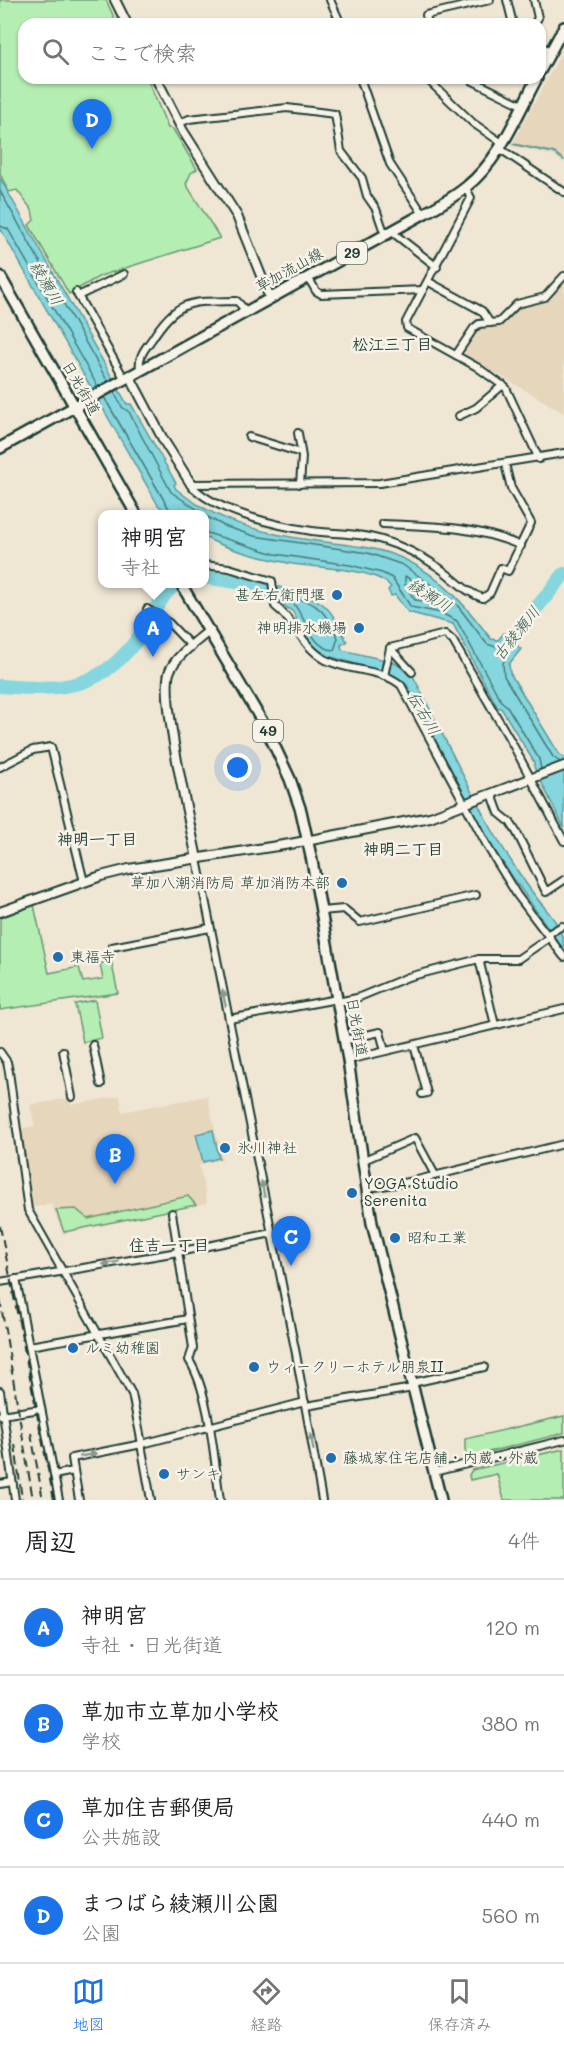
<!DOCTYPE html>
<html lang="ja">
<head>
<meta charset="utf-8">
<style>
  body { margin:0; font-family:Mali,"Klee One",sans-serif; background:#f2f2f2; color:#202124 }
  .you { position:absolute; left:238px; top:768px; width:21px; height:21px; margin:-15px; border:4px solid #fff; border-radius:50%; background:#1a73e8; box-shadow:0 0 0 9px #1a73e833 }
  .badge { display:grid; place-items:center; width:39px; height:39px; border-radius:50%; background:#1a73e8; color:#fff; font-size:20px; font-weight:700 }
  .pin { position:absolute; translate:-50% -50px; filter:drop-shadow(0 2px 3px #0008) }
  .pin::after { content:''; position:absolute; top:32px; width:21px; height:18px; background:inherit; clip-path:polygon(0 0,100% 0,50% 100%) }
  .popup { position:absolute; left:98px; top:510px; width:111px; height:78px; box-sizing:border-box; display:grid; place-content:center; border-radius:12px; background:#fff; filter:drop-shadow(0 2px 4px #0005); font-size:20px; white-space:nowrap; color:#757577 }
  .popup b { font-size:22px; color:#202124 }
  .popup::after { content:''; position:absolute; left:50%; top:100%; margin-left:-12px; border:12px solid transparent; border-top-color:#fff }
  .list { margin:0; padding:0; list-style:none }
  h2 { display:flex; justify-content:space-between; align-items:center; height:78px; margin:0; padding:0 24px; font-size:26px }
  h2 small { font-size:20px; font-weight:400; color:#757577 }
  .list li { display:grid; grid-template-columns:39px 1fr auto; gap:18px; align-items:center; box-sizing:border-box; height:96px; padding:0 24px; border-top:2px solid #e0e0e0 }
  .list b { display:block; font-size:22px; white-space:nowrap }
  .list p { margin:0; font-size:20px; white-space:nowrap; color:#757577 }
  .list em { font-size:20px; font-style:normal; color:#757577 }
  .icon { flex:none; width:33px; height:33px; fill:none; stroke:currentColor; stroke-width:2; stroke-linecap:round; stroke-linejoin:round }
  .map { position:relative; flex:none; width:564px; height:1500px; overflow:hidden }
  .search { position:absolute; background:#fff; box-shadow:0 2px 4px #0004; left:18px; right:18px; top:18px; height:66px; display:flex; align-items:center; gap:15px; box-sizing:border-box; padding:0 21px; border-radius:18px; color:#757577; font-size:22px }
  .sheet { height:462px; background:#fff }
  nav { display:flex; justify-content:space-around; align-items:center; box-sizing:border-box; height:84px; border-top:2px solid #e0e0e0; background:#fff; font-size:16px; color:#757577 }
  nav a { display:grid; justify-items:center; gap:3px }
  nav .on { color:#1a73e8 }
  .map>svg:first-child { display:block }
  .built { fill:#e5d6bc }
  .green { fill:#b4eeb2; stroke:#6a9673; stroke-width:1.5 }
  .water { fill:#85d6de; stroke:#5c999a; stroke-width:1.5 }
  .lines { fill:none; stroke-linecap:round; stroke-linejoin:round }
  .shore { stroke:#487a78; stroke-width:1.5 }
  .stream { stroke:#5c999a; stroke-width:2 }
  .river { stroke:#85d6de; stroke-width:14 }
  .minor-casing { stroke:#1f3d34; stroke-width:10 }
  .tertiary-casing { stroke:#1f3d34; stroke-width:12 }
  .primary-casing { stroke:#1f3d34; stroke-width:14 }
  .minor { stroke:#f7f3e8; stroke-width:6 }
  .tertiary { stroke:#f7f3e8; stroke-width:8 }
  .primary { stroke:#f7f3e8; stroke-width:9 }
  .rail { stroke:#1f3d34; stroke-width:2; stroke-dasharray:9 4.5; stroke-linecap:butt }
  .oneway { fill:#8b988e }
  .poi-dot { fill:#1f6fb2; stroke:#f7f3e8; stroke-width:2 }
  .labels { text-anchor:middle; stroke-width:5; stroke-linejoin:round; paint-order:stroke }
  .shield { fill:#f7f3e8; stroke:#60746a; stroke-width:1.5 }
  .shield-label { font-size:14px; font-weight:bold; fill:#1f3d34 }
  .street-label { font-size:15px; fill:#1f3d34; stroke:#f7f3e8 }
  .poi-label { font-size:15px; fill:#1f3d34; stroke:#f7f3e8; text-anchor:start }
  .water-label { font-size:16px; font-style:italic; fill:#335c56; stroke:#f7f3e8 }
  .neighbourhood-label { font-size:16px; font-weight:bold; fill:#1f3d34; stroke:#f7f3e8 }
</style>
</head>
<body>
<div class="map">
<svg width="564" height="1500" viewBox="0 0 564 1500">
  <rect width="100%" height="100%" fill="#efe6d4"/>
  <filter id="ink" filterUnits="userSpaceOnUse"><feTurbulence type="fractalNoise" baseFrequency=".0167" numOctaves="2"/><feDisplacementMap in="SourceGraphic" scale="12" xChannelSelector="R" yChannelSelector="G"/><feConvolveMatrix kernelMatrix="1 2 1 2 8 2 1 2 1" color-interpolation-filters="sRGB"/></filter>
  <g filter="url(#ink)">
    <g class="built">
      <path d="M564,48V163L555,156L511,146Z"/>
      <path d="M564,281V413L465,355L463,348L479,329L500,327L517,307L545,301Z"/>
      <path d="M120,1096L122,1112L207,1096L222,1159L199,1165L207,1203L63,1234L51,1203L30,1208L19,1129L35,1126L30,1105L70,1098L71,1105Z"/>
    </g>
    <g class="green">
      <path d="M0,0H106L117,24H24V78H147L168,128L173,129L197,169L191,173L186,184L220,238L100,276L69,294L29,225L34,220L32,210L17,190L9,192L0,174Z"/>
      <path d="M34,905L49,973L79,967L83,982L103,979L100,964L111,960L118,993L0,1010V918Z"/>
      <path d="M95,1000L102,1038L83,1042L75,1004Z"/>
      <path d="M188,1196L196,1205L64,1232L56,1210L76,1209L88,1219Z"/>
      <path d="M564,1416V1433L473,1456L469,1457L465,1451V1439Z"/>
      <path d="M564,1449V1500H504L497,1474L470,1480L469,1475L472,1470Z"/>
    </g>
    <g class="water">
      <path d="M0,178L127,404H131L176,483L174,485L176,489C215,521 261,533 310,540C343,545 374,545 404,559C442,577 466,606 491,639L498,640L504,633L521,649L509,664L510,673L559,754L564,758V828L534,767V762L501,708H498L453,624L408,612L395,595L391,596L388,590L391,587C376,568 317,568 293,564C263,558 231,551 204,537V514H169L158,505L0,228Z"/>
      <path d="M279,587C323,600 327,600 347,642L341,645L342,650L393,662L412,674C451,748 483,825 533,893C548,914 564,924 564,951L491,846L449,771L407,685L392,674L328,656L317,649L306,638L293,612L279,602Z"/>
      <path d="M213,1130L219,1158L203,1162L196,1134Z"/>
    </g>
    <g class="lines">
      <g class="shore">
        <path d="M0,191L108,382"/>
        <path d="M0,226L8,229L98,387"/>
        <path d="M114,392L122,407L129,412L171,492L204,514"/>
        <path d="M104,397L172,514"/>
        <path d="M204,515L224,526L254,536L368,553L403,565L454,601L487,644L496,647L505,643L511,648L503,663L504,676L553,757L560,762"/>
        <path d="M204,532L275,554L350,565L382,573L392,578L411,607L441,613L457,621L501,701L507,706L539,759L541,769"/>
        <path d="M405,576L435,595L440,603L415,600L405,585Z"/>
        <path d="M293,599C318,599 329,618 338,638L334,650C311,649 306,616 292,602Z"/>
      </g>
      <path class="stream" d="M513,144L554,153L564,160"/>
      <g class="river">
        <path d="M204,577L243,583L286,598"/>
        <path d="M499,654L564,574"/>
        <path d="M0,686C63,691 104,690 142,632C153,615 160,596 176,584"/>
      </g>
      <g class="minor-casing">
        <g id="minor">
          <path d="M330,0L341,24"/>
          <path d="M507,0L513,24"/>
          <path d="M534,0L538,18L534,24"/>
          <path d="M428,24L426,15L490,0"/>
          <path d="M540,46L551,51"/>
          <path d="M360,78L390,164L423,214"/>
          <path d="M426,78L473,123L502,143"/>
          <path d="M467,78L522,105"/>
          <path d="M180,123L189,119L287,108L335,114L341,151L362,178L367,196L376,209L385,235"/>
          <path d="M499,148L564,192"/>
          <path d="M466,188L471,198L406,322L407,328L477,367L506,388L539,459"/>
          <path d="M392,232L437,267"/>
          <path d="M308,277L316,291L321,294L423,290"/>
          <path d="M429,282L482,311L490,323"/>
          <path d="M76,292L124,378"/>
          <path d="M78,296L124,274"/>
          <path d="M456,355L474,328L479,324L499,322L517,304L545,297L564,276"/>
          <path d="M140,369C138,356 145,349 152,339C178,298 191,302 237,301L246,311"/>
          <path d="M459,416L476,408L503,385"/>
          <path d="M298,433L302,457L300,484"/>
          <path d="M249,437L301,453"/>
          <path d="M190,484L380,483L564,453"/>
          <path d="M193,487C217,512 278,526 312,531C336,534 362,533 385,541C404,547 422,556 438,567C454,578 466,593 483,598L490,593L501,568L508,571L531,523L511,488L505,464"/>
          <path d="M383,524C430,526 477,526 521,546"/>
          <path d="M204,565L229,568L272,581L275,606C296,622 302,647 326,660C350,672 380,668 401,685L490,851L517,895L564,957"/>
          <path d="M147,609L169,623L192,647"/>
          <path d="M390,648L412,672"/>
          <path d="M384,676L390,648L445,634L453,641L513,745L564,841"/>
          <path d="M0,767L33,750L51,747L84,882"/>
          <path d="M492,794L499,813L510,822L517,833L546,892L564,880"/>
          <path d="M197,859L296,1354L322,1500"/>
          <path d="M321,911L344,909L360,922L476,895"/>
          <path d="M548,934L562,926"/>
          <path d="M112,947L210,928"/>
          <path d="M479,959L495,1025"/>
          <path d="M337,1002L357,998L408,977L479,959H518L550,937"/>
          <path d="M229,1019L337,999"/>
          <path d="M344,1040L380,1032L385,1051"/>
          <path d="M93,1045L101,1084"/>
          <path d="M414,1045L427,1093L422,1094"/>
          <path d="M63,1051L72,1097"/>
          <path d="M0,1052L7,1062L9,1072L28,1210L132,1394L142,1444"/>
          <path d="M348,1060L564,1009"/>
          <path d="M364,1160L415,1138L435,1175"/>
          <path d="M368,1188L409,1182L564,1144"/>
          <path d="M172,1213L193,1348L189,1360C210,1393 214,1460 220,1500"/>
          <path d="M16,1279L59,1500"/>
          <path d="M0,1282L178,1252L272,1233"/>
          <path d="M29,1346L188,1319"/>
          <path d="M412,1383L484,1367"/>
          <path d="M0,1391L15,1500"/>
          <path d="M306,1406L413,1388"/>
          <path d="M1,1415L41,1409"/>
          <path d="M141,1444L151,1500"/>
          <path d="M434,1472L564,1440"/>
          <path d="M54,1475L74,1471"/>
          <path d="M0,1484L12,1482"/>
          <path d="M79,1500L72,1458L142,1444L305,1402"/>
        </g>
      </g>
      <g class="tertiary-casing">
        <g id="tertiary">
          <path d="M115,0L127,24"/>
          <path d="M156,78L183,131L237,216L270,298"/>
          <path d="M129,375L164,441L193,487"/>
          <path d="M197,859C190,823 161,701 169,673C174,657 198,640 210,630"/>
          <path d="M0,912L101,876L129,869L290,844L430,817L564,766"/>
        </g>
      </g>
      <g class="primary-casing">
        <g id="primary">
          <path d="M540,71L564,27"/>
          <path d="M0,276L136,514"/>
          <path d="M0,448L423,214C438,206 453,198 466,187C500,160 517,115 537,78"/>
          <path d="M181,584L266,728L290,779L301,811L312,861L348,1060L372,1223L441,1500"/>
        </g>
      </g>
      <use href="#minor" class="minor"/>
      <use href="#tertiary" class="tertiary"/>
      <use href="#primary" class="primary"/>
      <g class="rail">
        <path d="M0,1226L54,1500"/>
        <path d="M0,1299L33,1500"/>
        <path d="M31,1433L43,1500"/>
        <path d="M15,1444L22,1500"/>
      </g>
    </g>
    <defs><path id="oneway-solid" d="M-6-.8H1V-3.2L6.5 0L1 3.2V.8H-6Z" transform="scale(1.5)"/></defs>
    <g class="oneway">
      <use href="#oneway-solid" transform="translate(224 998) rotate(-102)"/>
      <use href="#oneway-solid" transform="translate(263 1189) rotate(-101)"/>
      <use href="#oneway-solid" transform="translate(111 1263) rotate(170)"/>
      <use href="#oneway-solid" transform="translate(312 1442) rotate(-100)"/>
      <use href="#oneway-solid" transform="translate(88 1455) rotate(-10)"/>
    </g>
  </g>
  <g class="poi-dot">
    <circle cx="337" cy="595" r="6"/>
    <circle cx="359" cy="628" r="6"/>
    <circle cx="342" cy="883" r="6"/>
    <circle cx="58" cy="957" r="6"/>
    <circle cx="225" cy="1148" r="6"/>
    <circle cx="352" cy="1193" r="6"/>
    <circle cx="395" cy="1238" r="6"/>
    <circle cx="73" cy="1348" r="6"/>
    <circle cx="254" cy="1367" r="6"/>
    <circle cx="331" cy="1458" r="6"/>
    <circle cx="164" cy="1474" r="6"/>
  </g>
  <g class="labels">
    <g class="shield">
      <rect x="337" y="242" width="30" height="22" rx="4.5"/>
      <rect x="253" y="720" width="30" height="22" rx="4.5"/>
    </g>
    <g class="shield-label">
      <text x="352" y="258">29</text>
      <text x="268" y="736">49</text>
    </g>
    <g class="street-label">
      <text transform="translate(289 270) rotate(-29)" y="5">草加流山線</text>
      <text transform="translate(81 388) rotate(60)" y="5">日光街道</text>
      <text transform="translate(357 1027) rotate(80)" y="5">日光街道</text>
    </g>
    <g class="poi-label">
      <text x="325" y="600" text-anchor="end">甚左右衛門堰</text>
      <text x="347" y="633" text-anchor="end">神明排水機場</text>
      <text x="330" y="888" text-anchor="end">草加八潮消防局 草加消防本部</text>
      <text x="70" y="962">東福寺</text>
      <text x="237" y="1153">氷川神社</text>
      <text x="364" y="1189">YOGA Studio<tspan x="364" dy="17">Serenita</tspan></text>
      <text x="407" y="1243">昭和工業</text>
      <text x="85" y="1353">ルミ幼稚園</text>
      <text x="266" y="1372">ウィークリーホテル朋泉II</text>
      <text x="343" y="1463">藤城家住宅店舗・内蔵・外蔵</text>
      <text x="176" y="1479">サンキ</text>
    </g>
    <g class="water-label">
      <text transform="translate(47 283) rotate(60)" y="6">綾瀬川</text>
      <text transform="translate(430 595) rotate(32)" y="6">綾瀬川</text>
      <text transform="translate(516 633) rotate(-51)" y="6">古綾瀬川</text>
      <text transform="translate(424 713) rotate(59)" y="6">伝右川</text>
    </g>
    <g class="neighbourhood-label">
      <text x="392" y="350">松江三丁目</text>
      <text x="97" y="845">神明一丁目</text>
      <text x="403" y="855">神明二丁目</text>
      <text x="169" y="1251">住吉一丁目</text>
    </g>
  </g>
</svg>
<div class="you"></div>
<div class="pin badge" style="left:153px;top:657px">A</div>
<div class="popup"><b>神明宮</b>寺社</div>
<div class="pin badge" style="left:115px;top:1184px">B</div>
<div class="pin badge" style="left:291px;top:1266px">C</div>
<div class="pin badge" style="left:92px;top:149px">D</div>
<div class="search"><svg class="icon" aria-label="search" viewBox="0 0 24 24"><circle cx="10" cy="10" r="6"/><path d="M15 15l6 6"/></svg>ここで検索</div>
</div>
<section class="sheet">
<h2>周辺<small>4件</small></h2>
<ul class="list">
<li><span class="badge">A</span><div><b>神明宮</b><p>寺社 · 日光街道</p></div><em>120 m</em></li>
<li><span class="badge">B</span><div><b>草加市立草加小学校</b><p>学校</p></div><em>380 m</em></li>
<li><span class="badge">C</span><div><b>草加住吉郵便局</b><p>公共施設</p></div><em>440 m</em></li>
<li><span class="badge">D</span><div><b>まつばら綾瀬川公園</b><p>公園</p></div><em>560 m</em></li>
</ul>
</section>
<nav>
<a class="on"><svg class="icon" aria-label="map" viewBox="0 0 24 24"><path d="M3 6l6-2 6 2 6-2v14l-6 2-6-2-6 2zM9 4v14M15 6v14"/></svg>地図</a>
<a><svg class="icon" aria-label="directions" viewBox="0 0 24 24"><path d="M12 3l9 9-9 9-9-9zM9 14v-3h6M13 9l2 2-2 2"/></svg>経路</a>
<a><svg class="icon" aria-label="saved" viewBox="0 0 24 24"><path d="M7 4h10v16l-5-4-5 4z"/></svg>保存済み</a>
</nav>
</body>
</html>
